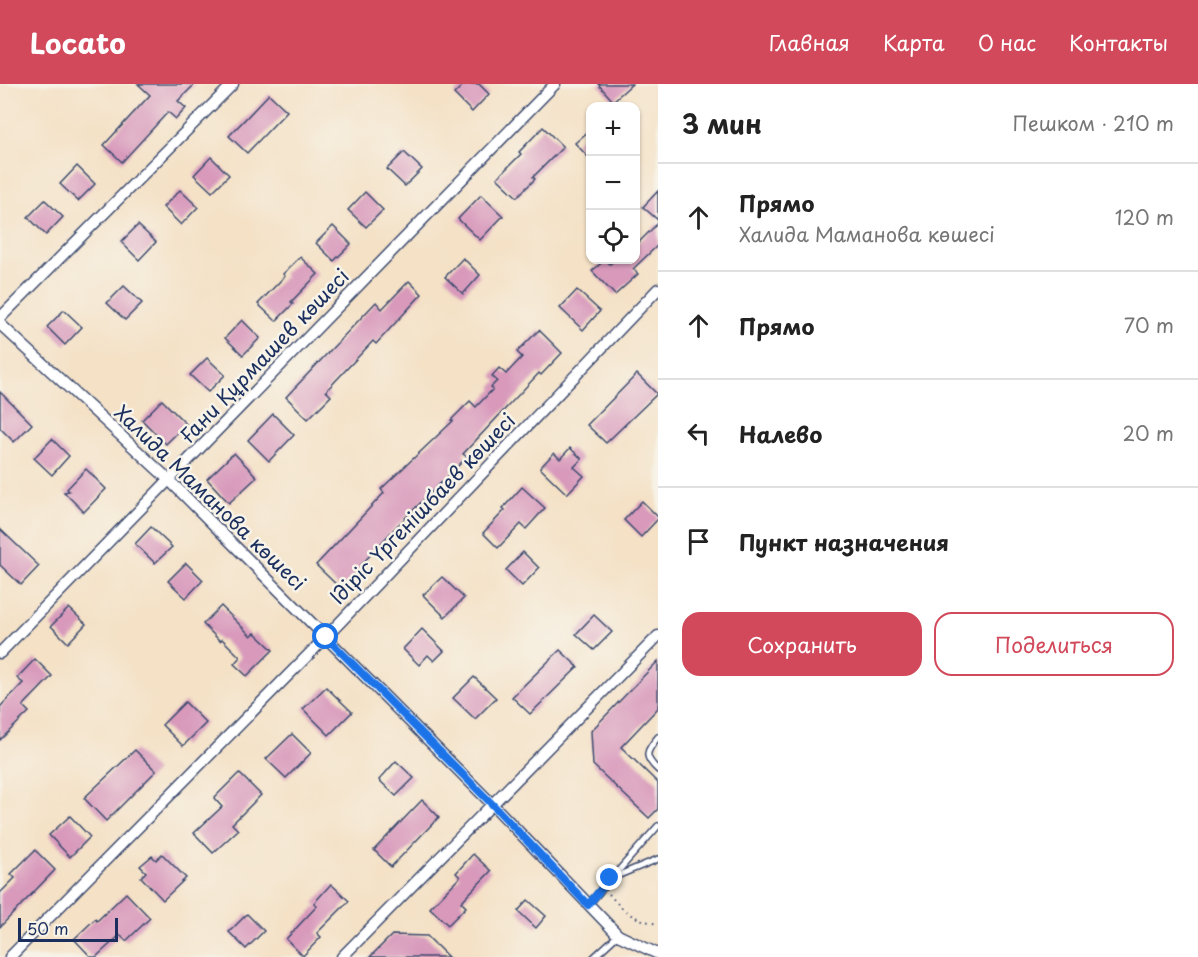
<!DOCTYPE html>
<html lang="ru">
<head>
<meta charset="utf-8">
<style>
  body { margin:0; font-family:"Playpen Sans",sans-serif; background:#f2f2f2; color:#222 }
  .controls { position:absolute; right:18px; top:18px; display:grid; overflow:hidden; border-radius:12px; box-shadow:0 2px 4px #0004 }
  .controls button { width:54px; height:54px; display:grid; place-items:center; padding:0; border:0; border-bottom:2px solid #e0e0e0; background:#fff; color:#222; font:30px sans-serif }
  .scale { position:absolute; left:18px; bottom:15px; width:100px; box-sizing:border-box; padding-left:6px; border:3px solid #1b2f5e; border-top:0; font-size:16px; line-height:21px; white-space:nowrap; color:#1b2f5e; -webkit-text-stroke:4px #f7f3e8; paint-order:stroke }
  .stop { position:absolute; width:18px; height:18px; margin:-14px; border:4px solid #1a73e8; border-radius:50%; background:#fff }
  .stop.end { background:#1a73e8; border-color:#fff; box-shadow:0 2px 6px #0008 }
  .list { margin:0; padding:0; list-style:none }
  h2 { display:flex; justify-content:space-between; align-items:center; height:78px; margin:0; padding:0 24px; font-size:26px }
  h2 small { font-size:20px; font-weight:400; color:#767676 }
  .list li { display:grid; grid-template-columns:39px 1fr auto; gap:18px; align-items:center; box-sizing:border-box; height:108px; padding:0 24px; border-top:2px solid #e0e0e0 }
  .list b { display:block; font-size:22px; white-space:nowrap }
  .list p { margin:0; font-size:20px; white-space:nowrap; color:#767676 }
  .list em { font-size:20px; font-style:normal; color:#767676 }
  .actions { display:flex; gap:12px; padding:18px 24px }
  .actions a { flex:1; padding:14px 0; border:2px solid #d1495b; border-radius:18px; text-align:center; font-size:21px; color:#d1495b }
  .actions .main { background:#d1495b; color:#fff }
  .icon { flex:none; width:33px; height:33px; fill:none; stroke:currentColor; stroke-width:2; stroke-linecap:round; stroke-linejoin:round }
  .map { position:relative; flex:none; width:658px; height:873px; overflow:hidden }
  header { display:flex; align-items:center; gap:36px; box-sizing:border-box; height:84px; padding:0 30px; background:#d1495b; color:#fff }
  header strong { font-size:28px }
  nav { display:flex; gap:33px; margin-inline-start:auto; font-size:21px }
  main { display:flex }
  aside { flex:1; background:#fff }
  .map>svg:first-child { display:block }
  .building { fill:#d899bb }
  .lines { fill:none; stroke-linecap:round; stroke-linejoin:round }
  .lane-casing { stroke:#3c4a6e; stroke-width:8 }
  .street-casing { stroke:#3c4a6e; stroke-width:13 }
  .path { stroke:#3c4a6e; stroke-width:2; stroke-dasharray:1.5 4.5; stroke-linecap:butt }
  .lane { stroke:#fff; stroke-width:5 }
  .street { stroke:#fff; stroke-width:10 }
  .route { stroke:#1a73e8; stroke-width:8 }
  .labels { text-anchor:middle; stroke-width:5; stroke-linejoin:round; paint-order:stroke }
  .street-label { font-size:20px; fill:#1b2f5e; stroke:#f7f3e8 }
</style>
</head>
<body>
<header>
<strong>Locato</strong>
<nav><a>Главная</a><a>Карта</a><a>О нас</a><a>Контакты</a></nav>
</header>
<main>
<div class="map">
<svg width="658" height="873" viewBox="0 0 658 873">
  <rect width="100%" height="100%" fill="#f7f3e8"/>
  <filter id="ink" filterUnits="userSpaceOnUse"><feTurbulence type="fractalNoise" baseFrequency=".0167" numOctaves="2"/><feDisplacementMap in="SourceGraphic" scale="12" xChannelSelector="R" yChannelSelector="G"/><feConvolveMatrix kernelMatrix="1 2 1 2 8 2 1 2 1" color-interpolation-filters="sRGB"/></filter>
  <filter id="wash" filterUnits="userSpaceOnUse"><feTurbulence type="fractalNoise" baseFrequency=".008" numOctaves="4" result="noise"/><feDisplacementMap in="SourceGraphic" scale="24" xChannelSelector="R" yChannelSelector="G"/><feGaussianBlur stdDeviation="1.35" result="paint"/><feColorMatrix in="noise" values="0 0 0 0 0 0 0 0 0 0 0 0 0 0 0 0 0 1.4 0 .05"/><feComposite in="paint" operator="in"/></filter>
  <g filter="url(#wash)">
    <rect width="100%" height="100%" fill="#f4e1c6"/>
    <g id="blocks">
      <g class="building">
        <path d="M138,0H195L178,17L186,24L176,35L168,28L122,78L104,61L150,11Z"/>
        <path d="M464,0H479L489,10L472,28L454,10Z"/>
        <path d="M598,0H632L613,17Z"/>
        <path d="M269,10L287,27L247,69L229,52Z"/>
        <path d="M543,43L563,63L533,93L535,95L517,113L497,94L521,70L519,68Z"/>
        <path d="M591,45V76L575,59Z"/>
        <path d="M404,68L422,85L405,102L387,85Z"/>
        <path d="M211,73L229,91L212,108L194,91Z"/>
        <path d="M77,82L95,100L78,117L60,100Z"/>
        <path d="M180,106L198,123L181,141L163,123Z"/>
        <path d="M658,107V136L643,123Z"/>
        <path d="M365,108L383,126L366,143L348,126Z"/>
        <path d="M481,111L503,132L480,156L458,135Z"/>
        <path d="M45,116L63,133L46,151L28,133Z"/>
        <path d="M658,139V161L633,185L638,190L615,211L592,187L605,176L610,180L615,176H636V161Z"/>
        <path d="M138,141L156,158L139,176L121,158Z"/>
        <path d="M333,142L351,160L334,177L316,159Z"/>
        <path d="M300,173L318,190L291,218L293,220L276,237L258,220L285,192L283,190Z"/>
        <path d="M463,174L480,191L463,210L445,193Z"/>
        <path d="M409,197L422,210L376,260L373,257L326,307L331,312L308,335L286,313L376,218L382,225Z"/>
        <path d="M124,202L142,219L125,236L107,219Z"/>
        <path d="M577,206L600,227L583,246L560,224Z"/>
        <path d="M64,226L82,243L65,261L47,243Z"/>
        <path d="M242,236L260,254L243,271L225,254Z"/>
        <path d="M539,246L562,269L541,291L539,289L463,370L467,373L396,443L361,481L363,483L341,505L316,481L384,409L381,405L453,337L451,336L470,317L476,323L493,305L491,303L497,297L492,292L499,284L506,290L522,273L517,268Z"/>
        <path d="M207,274L225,291L208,308L190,291Z"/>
        <path d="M637,290L657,310L606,359L587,341Z"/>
        <path d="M0,308L32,340L14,358L0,344Z"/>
        <path d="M162,316L186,340L166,360L142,336Z"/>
        <path d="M273,330L294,351L269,377L248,356Z"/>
        <path d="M52,355L69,372L52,391L34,374Z"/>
        <path d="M570,364L582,375L574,383L584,392L567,410L540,384L554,369L560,375Z"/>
        <path d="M234,369L257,393L229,419L207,395Z"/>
        <path d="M86,385L106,405L84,428L64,408L69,407L67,405Z"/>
        <path d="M522,403L545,424L526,445L521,440L498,464L483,449L505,426L503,424Z"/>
        <path d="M642,417L658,433V435L641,453L624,436Z"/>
        <path d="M151,443L172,463L155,479L135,460Z"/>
        <path d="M0,445L39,482L21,501L0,481Z"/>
        <path d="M523,468L539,484L522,502L506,486Z"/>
        <path d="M186,479L203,496L186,514L168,497Z"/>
        <path d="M442,493L464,514L445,533L423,511Z"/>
        <path d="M221,522L251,552L255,549L273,566L247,592L234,580L240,573L222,555L220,557L203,540Z"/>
        <path d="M69,524L86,540L68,559L51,542Z"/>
        <path d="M594,531L612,548L594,566L576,550Z"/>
        <path d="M422,545L444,567L434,577L428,571L419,581L403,565Z"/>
        <path d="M560,566L578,583L530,630L512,613Z"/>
        <path d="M35,575L52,592L23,622L29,628L0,656V623L23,599L17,594Z"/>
        <path d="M658,577V624L621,663L658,699V725L649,734L593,681L591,647Z"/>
        <path d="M474,593L496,614L475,635L453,614Z"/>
        <path d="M326,603L352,628L329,651L303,625Z"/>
        <path d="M185,618L206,639L183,662L162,641Z"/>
        <path d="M292,650L311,669L286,694L266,675Z"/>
        <path d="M135,666L156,687L106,737L84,714Z"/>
        <path d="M396,677L414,694L396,712L379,696Z"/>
        <path d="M239,689L261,711L232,740L238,746L213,769L194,749L222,723L214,714Z"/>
        <path d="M422,716L439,733L391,783L374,766Z"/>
        <path d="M70,732L90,753L70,773L49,751Z"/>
        <path d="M35,766L55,786L0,843V809L15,794L11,790Z"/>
        <path d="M162,770L186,794L163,816L141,793L146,788L140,782L152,772L156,776Z"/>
        <path d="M473,770L491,787L461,818L466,823L448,841L430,824L460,793L456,789Z"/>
        <path d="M331,800L349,817L317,849L321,853L303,872L286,855L317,822L314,819Z"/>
        <path d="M126,809L150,834L126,857L120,851L96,873H91L74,855L95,835L97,837Z"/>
        <path d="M528,816L546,832L536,844L518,827Z"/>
        <path d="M247,830L264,847L246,865L229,848Z"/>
        <path d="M392,851L427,852L448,873H370Z"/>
      </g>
    </g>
  </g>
  <g filter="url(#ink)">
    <use href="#blocks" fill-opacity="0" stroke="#3c4a6e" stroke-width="1.5"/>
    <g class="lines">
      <g class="lane-casing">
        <g id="lane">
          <path d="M658,653C646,668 643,672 658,686"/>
          <path d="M612,794L658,775"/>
          <path d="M588,821L658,742"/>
          <path d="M594,873L618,851"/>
        </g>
      </g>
      <g class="street-casing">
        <g id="street">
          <path d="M0,234L233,0"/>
          <path d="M0,240L169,396L492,720L618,851L658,870"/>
          <path d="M0,569L555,0"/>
          <path d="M10,873L326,553L658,205"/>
          <path d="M342,873L658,552"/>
        </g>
      </g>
      <path class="path" d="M609,810C625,829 633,835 658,840"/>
      <use href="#lane" class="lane"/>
      <use href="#street" class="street"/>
    </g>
  </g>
  <g class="lines" filter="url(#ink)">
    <path class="route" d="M326,553L492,720L588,821L610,794"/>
  </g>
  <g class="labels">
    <g class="street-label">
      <text transform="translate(265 272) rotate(-46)" y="7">Ғани Құрмашев көшесі</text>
      <text transform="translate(210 414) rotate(44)" y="7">Халида Маманова көшесі</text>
      <text transform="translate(423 425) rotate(-46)" y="7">Ідіріс Үргенішбаев көшесі</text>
    </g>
  </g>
</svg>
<div class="controls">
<button>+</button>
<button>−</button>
<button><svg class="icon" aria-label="locate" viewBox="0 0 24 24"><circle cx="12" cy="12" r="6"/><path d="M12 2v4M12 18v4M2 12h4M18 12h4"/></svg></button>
</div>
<div class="scale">50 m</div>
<div class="stop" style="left:326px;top:553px"></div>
<div class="stop end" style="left:610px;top:794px"></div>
</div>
<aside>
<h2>3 мин<small>Пешком · 210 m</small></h2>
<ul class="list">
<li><svg class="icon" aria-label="ahead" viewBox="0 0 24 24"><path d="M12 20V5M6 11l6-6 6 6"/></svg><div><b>Прямо</b><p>Халида Маманова көшесі</p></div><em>120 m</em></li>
<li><svg class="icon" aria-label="ahead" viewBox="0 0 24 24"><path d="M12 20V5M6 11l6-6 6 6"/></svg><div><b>Прямо</b></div><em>70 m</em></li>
<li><svg class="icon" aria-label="left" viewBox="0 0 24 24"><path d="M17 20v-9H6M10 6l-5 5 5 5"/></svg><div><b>Налево</b></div><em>20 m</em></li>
<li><svg class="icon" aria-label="arrive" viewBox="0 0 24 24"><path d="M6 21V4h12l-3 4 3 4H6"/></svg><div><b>Пункт назначения</b></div></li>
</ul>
<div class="actions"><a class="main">Сохранить</a><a>Поделиться</a></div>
</aside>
</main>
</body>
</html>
